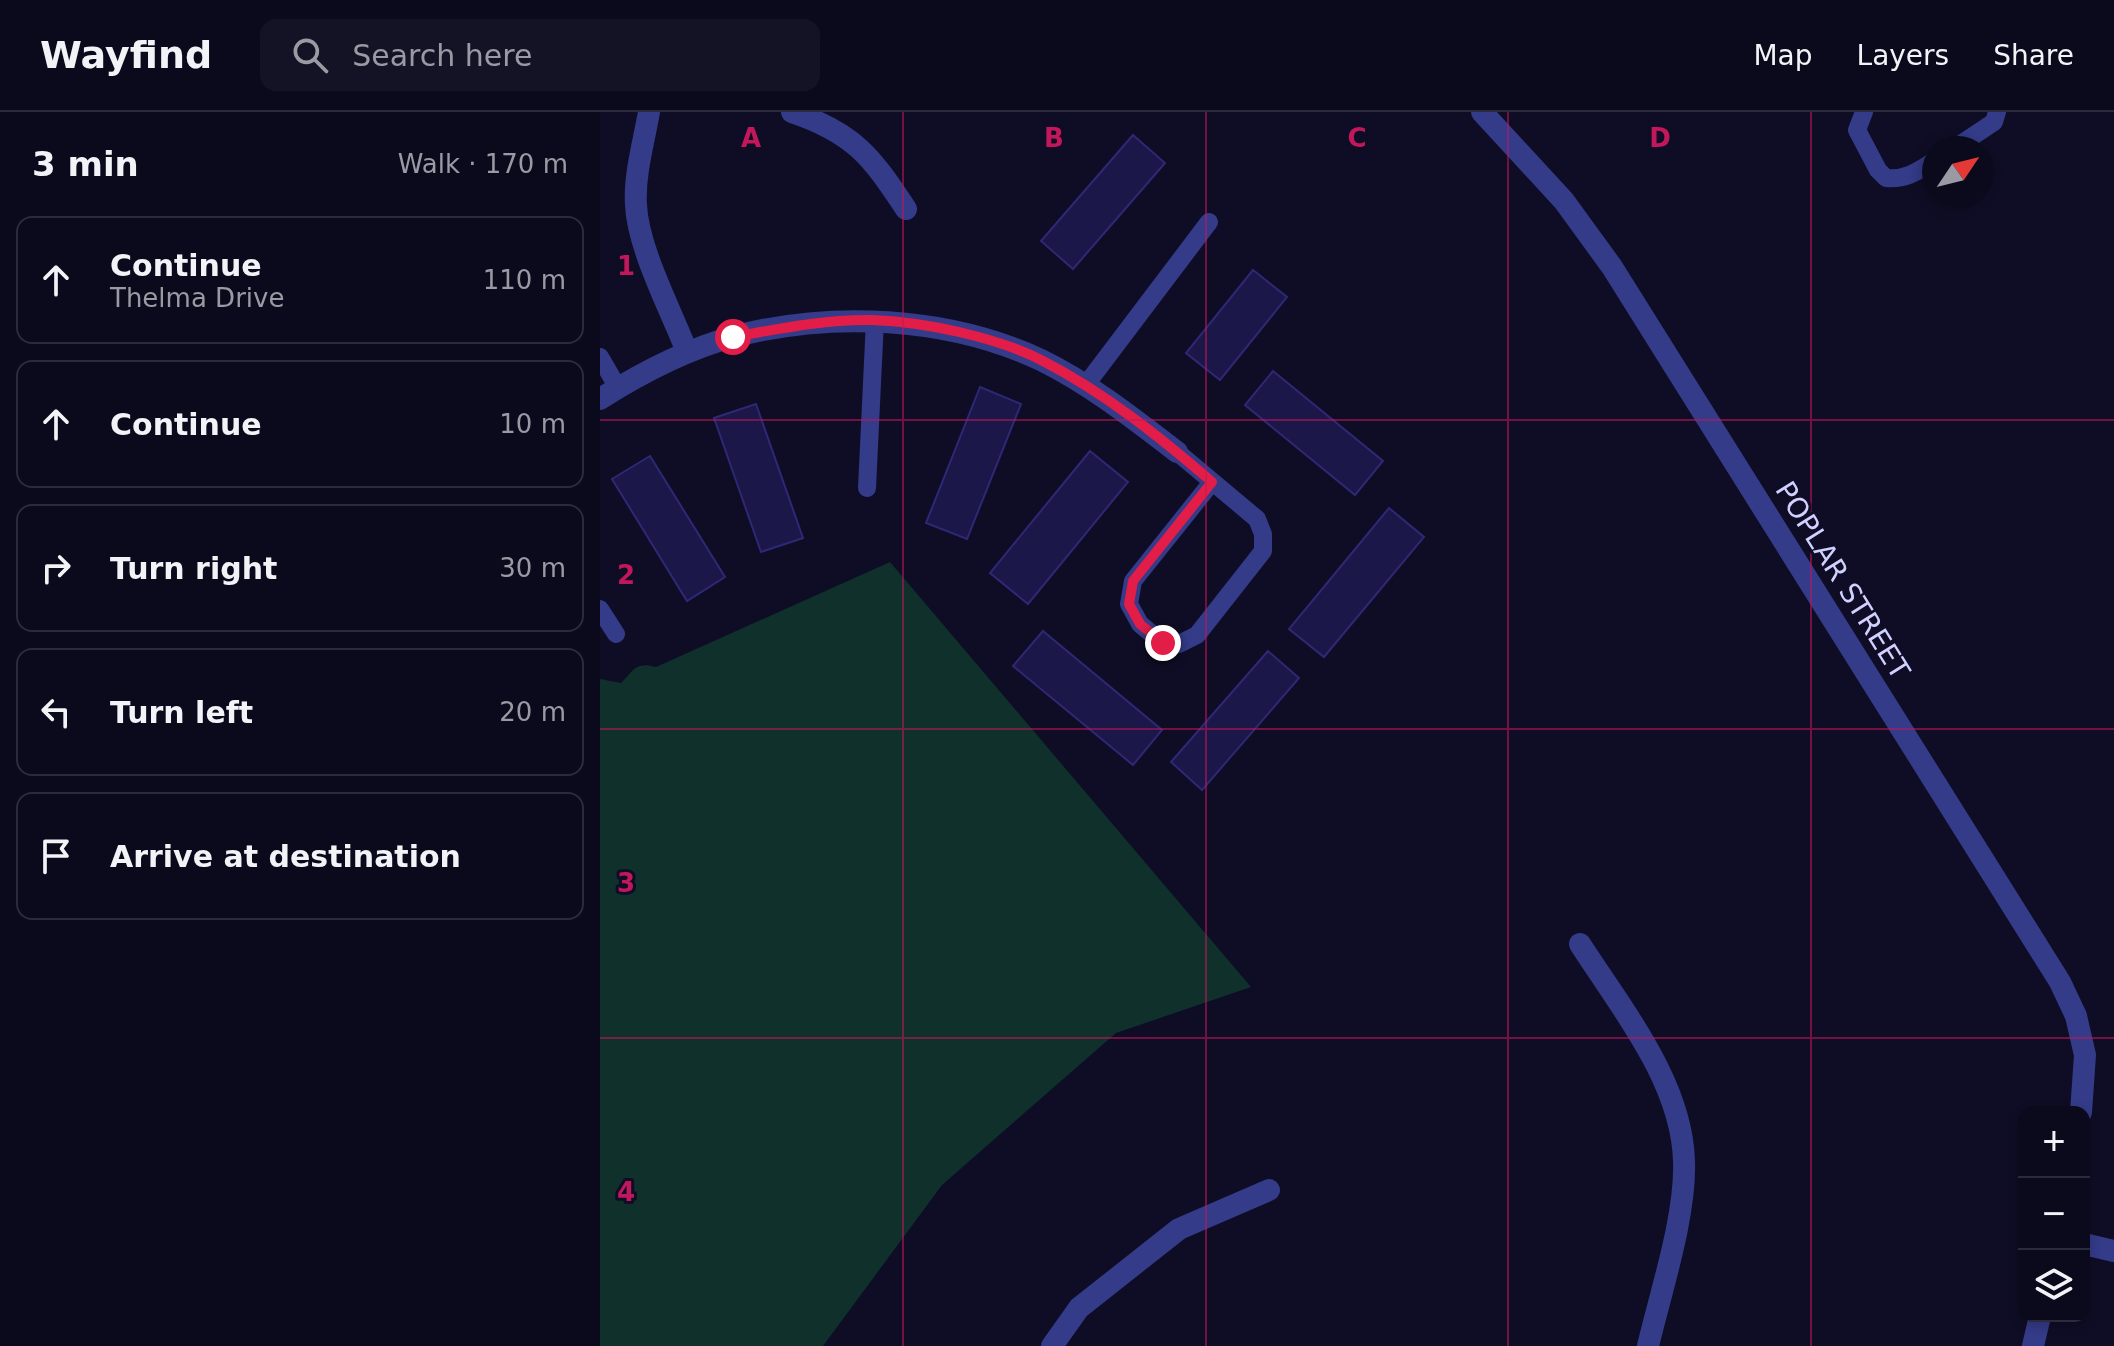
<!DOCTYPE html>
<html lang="en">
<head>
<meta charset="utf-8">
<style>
  body { margin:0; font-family:"DejaVu Sans",sans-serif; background:#131325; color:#f1f3f6 }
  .controls { position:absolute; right:24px; bottom:24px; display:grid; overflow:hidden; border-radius:16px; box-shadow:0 4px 12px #0003 }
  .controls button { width:72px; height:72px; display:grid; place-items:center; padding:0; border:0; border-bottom:2px solid #2a2b3b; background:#0a0a1c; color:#f1f3f6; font:40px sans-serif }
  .compass { position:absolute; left:1322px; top:24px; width:72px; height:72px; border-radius:50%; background:#0a0a1c; box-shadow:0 4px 12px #0003; rotate:55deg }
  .stop { position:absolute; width:24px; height:24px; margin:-18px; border:6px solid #e11d48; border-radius:50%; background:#fff }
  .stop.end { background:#e11d48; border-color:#fff; box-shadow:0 2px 8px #0008 }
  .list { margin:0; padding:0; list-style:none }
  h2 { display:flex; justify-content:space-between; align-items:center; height:104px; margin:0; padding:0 32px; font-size:34px }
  h2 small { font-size:26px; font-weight:400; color:#999aa3 }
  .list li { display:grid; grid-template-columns:52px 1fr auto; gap:24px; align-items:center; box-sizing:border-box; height:128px; margin:0 16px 16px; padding:0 16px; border:2px solid #2a2b3b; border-radius:16px }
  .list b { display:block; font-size:30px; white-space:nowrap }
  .list p { margin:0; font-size:26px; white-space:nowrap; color:#999aa3 }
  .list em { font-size:26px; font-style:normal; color:#999aa3 }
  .icon { flex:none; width:44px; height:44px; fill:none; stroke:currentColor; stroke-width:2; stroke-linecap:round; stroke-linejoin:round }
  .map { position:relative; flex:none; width:1514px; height:1234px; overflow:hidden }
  header { display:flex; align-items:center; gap:48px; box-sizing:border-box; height:112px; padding:0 40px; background:#0a0a1c; border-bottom:2px solid #2a2b3b }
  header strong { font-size:38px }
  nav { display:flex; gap:44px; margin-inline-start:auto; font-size:28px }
  .search { width:560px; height:72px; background:#131325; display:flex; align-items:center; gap:20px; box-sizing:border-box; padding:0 28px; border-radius:16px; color:#999aa3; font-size:30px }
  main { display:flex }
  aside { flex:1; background:#0a0a1c }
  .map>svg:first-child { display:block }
  .green { fill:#0f302b }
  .building { fill:#1b1748; stroke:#2e2875; stroke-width:2 }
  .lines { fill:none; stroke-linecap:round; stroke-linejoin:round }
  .service { stroke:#343b88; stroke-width:18 }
  .minor { stroke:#343b88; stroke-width:22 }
  .route { stroke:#e11d48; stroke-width:10 }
  .grid { fill:none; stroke:#c2185b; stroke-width:2; stroke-opacity:0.55 }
  .labels { text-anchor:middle; stroke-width:6; stroke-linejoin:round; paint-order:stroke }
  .street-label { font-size:28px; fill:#d1d1ff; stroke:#0e0d25 }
  .grid-label { font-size:26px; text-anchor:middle; font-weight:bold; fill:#c2185b; stroke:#0e0d25; stroke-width:6; stroke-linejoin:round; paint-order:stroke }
</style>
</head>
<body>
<header>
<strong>Wayfind</strong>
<div class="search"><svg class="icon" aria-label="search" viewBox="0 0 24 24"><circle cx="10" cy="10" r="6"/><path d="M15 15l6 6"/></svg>Search here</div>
<nav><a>Map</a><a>Layers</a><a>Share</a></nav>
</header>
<main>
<aside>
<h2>3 min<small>Walk · 170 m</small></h2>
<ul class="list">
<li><svg class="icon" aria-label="ahead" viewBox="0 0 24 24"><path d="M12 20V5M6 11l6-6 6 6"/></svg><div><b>Continue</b><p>Thelma Drive</p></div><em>110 m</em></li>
<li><svg class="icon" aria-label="ahead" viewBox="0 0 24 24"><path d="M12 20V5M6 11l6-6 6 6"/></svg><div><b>Continue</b></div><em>10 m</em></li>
<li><svg class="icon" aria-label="right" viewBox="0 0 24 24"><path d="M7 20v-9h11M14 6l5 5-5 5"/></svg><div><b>Turn right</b></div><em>30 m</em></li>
<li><svg class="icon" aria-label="left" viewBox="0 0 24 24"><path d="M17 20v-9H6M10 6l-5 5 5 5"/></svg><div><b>Turn left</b></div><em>20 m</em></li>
<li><svg class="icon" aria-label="arrive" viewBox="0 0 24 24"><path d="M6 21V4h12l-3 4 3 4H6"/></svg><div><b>Arrive at destination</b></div></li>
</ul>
</aside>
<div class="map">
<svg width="1514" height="1234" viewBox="0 0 1514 1234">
  <rect width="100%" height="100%" fill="#0e0d25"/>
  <path class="green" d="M290,450L651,875L516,921L342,1073L223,1234H0V567L21,571C33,560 34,549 56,555Z"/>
  <g class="building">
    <path d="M533,23L565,51L473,157L441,129Z"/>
    <path d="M653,158L687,185L620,268L586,241Z"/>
    <path d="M673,259L783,349L755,383L645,293Z"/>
    <path d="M380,275L421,292L367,427L326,411Z"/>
    <path d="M156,292L203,426L161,440L114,306Z"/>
    <path d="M490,339L528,370L428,492L390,461Z"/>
    <path d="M50,344L125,465L87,489L12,367Z"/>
    <path d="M789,396L824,425L724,545L689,517Z"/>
    <path d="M443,519L562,618L533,653L413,554Z"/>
    <path d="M668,539L699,566L602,678L571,650Z"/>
  </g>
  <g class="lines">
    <g class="service">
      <path d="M1264,0L1257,18L1278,58L1286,66C1306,68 1318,59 1334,49"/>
      <path d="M1355,36L1394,10L1397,0"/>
      <path d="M0,245L18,276"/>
      <path d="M485,274L609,110"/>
      <path d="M577,340L657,407L663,422V439L597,523L579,532L563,531L540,512L529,492L533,469L612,370"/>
      <path d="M267,376L275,208"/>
      <path d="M0,497L16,522"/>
    </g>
    <g class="minor">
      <path d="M49,0C44,29 34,63 36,93C38,137 71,198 87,240"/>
      <path d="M192,0C254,21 271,44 306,97"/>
      <path d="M882,0L964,89L1012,155L1460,870L1476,904L1485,943L1481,1000"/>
      <path d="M0,287C41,261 85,238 132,225C231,199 347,204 441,248C490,272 534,307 577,340"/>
      <path d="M980,832C1021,896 1082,970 1084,1049C1086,1104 1061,1179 1048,1234"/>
      <path d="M1484,1132L1514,1139"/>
      <path d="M452,1234L479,1196L579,1117L669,1078"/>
      <path d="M1433,1234L1440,1204"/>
    </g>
  </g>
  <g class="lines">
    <path class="route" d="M133,225C178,217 226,207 272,208C325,210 397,225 443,249C505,281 560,325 612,370L533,469L529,492L540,512L563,531"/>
  </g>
  <path class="grid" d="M303,0V1234M606,0V1234M908,0V1234M1211,0V1234M0,308H1514M0,617H1514M0,926H1514"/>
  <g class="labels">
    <g class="street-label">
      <text transform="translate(1243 468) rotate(58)" y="10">POPLAR STREET</text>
    </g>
  </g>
  <g class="grid-label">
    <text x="151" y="35">A</text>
    <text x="454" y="35">B</text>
    <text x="757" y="35">C</text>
    <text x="1060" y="35">D</text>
    <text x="26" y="163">1</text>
    <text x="26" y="472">2</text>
    <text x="26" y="780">3</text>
    <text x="26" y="1089">4</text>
  </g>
</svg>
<div class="controls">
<button>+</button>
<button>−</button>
<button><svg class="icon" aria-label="layers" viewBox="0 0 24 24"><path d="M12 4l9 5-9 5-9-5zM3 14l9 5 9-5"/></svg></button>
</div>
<svg class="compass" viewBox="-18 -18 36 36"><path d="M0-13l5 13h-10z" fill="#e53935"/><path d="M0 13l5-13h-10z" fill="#999aa3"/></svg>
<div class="stop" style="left:133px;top:225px"></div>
<div class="stop end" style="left:563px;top:531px"></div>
</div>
</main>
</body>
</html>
